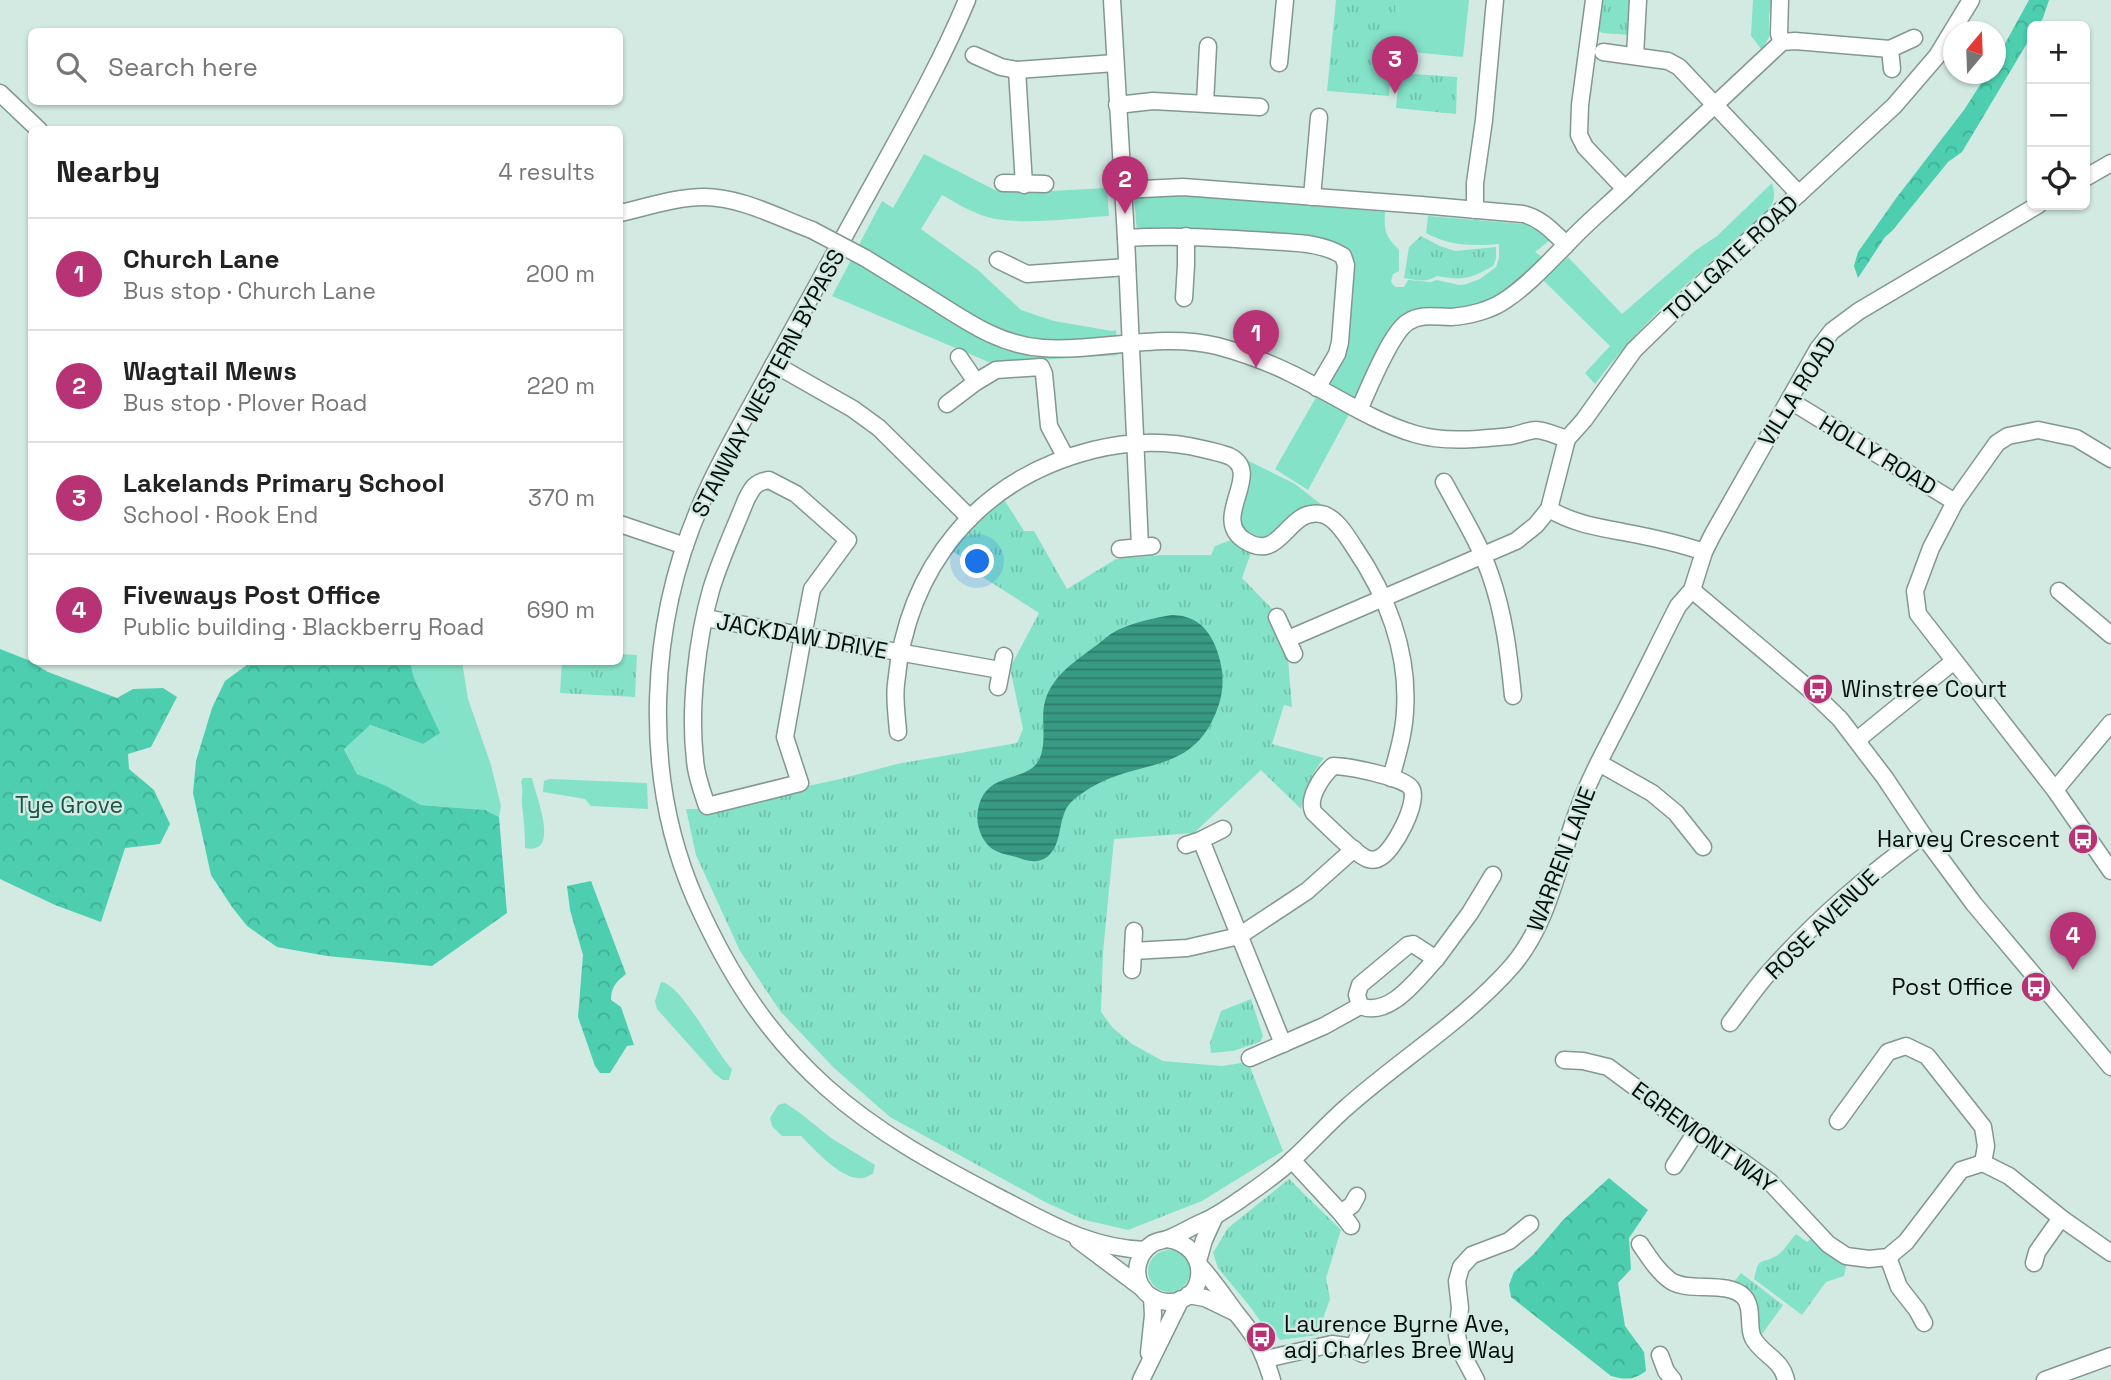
<!DOCTYPE html>
<html lang="en">
<head>
<meta charset="utf-8">
<style>
  body { margin:0; font-family:"Space Grotesk",sans-serif; background:#f6f6f6; color:#222 }
  .controls { position:absolute; right:21px; top:21px; display:grid; overflow:hidden; border-radius:10px; box-shadow:0 2px 5px #0004 }
  .controls button { width:63px; height:63px; display:grid; place-items:center; padding:0; border:0; border-bottom:2px solid #e0e0e0; background:#fff; color:#222; font:35px sans-serif }
  .compass { position:absolute; left:1943px; top:21px; width:63px; height:63px; border-radius:50%; background:#fff; box-shadow:0 2px 5px #0004; rotate:19deg }
  .you { position:absolute; left:978px; top:562px; width:24px; height:24px; margin:-18px; border:5px solid #fff; border-radius:50%; background:#1a73e8; box-shadow:0 0 0 10px #1a73e833 }
  .badge { display:grid; place-items:center; width:46px; height:46px; border-radius:50%; background:#b83376; color:#fff; font-size:23px; font-weight:700 }
  .pin { position:absolute; translate:-50% -58px; filter:drop-shadow(0 2px 4px #0008) }
  .pin::after { content:''; position:absolute; top:37px; width:24px; height:21px; background:inherit; clip-path:polygon(0 0,100% 0,50% 100%) }
  .list { margin:0; padding:0; list-style:none }
  h2 { display:flex; justify-content:space-between; align-items:center; height:91px; margin:0; padding:0 28px; font-size:30px }
  h2 small { font-size:23px; font-weight:400; color:#767676 }
  .list li { display:grid; grid-template-columns:46px 1fr auto; gap:21px; align-items:center; box-sizing:border-box; height:112px; padding:0 28px; border-top:2px solid #e0e0e0 }
  .list b { display:block; font-size:26px; white-space:nowrap }
  .list p { margin:0; font-size:23px; white-space:nowrap; color:#767676 }
  .list em { font-size:23px; font-style:normal; color:#767676 }
  .icon { flex:none; width:38px; height:38px; fill:none; stroke:currentColor; stroke-width:2; stroke-linecap:round; stroke-linejoin:round }
  .map { position:relative; flex:none; width:2111px; height:1380px; overflow:hidden }
  .search { position:absolute; background:#fff; box-shadow:0 2px 5px #0004; left:28px; top:28px; width:595px; height:77px; display:flex; align-items:center; gap:18px; box-sizing:border-box; padding:0 24px; border-radius:10px; color:#767676; font-size:26px }
  .panel { position:absolute; background:#fff; box-shadow:0 2px 5px #0004; left:28px; top:126px; width:595px; height:539px; border-radius:10px }
  .map>svg:first-child { display:block }
  .green { fill:#84e2c8 }
  .forest { fill:url(#forest-crowns) }
  .park { fill:url(#park-tufts) }
  .water { fill:url(#water-rules) }
  .lines { fill:none; stroke-linecap:round; stroke-linejoin:round }
  .minor-casing { stroke:#829790; stroke-width:19 }
  .minor { stroke:#fff; stroke-width:16 }
  .minor-bridge-casing { stroke:#829790; stroke-width:19; stroke-linecap:butt }
  .minor-bridge { stroke:#fff; stroke-width:16 }
  .labels { text-anchor:middle; stroke-width:5; stroke-linejoin:round; paint-order:stroke }
  .street-label { font-size:23px; fill:#060e0b; stroke:#d3eae3 }
  .poi-label { font-size:23px; fill:#060e0b; stroke:#d3eae3; text-anchor:start }
  .park-label { font-size:23px; fill:#1d5345; stroke:#d3eae3 }
</style>
</head>
<body>
<div class="map">
<svg width="2111" height="1380" viewBox="0 0 2111 1380">
  <defs>
    <pattern id="forest-crowns" width="20" height="18" patternUnits="userSpaceOnUse" patternTransform="scale(1.75)"><rect width="20" height="18" fill="#4cceaf"/><path d="M2 6a3 3 0 1 1 6 0M12 15a3 3 0 1 1 6 0" fill="none" stroke="#41b095"/></pattern>
    <pattern id="park-tufts" width="24" height="20" patternUnits="userSpaceOnUse" patternTransform="scale(1.75)"><rect width="24" height="20" fill="#84e2c8"/><path d="M3 7l-1-3M5 7V3M7 7l1-3M15 17l-1-3M17 17v-4M19 17l1-3" fill="none" stroke="#70c1aa"/></pattern>
    <pattern id="water-rules" width="6" height="5" patternUnits="userSpaceOnUse" patternTransform="scale(1.75)"><rect width="6" height="5" fill="#389a82"/><path d="M0 2.5h6" fill="none" stroke="#2d7c69"/></pattern>
  </defs>
  <rect width="100%" height="100%" fill="#d3eae3"/>
  <g class="green">
    <path d="M1396,0H1469L1463,57L1391,50Z"/>
    <path d="M1753,0H1773L1769,15V37L1762,50L1751,36Z"/>
    <path d="M924,154L995,190L1010,192H1032L1107,188L1109,216C1075,218 1019,226 987,217C971,212 956,203 942,195L921,229L978,270L1021,310L1054,321L1112,331L1116,330L1118,355L991,363L832,296L882,201L893,208Z"/>
    <path d="M1772,183C1775,193 1775,199 1770,208C1709,264 1644,318 1595,384L1585,373L1610,346L1543,280L1568,257L1622,314L1696,250L1717,236Z"/>
    <path d="M1177,194L1385,212C1384,231 1385,236 1399,250V271L1393,274L1391,281L1393,285L1396,287H1404L1408,280L1431,282L1437,280L1459,285L1466,284L1480,279L1496,267L1499,258V244C1472,246 1450,246 1426,233L1428,216L1534,225L1550,240L1535,252L1542,257C1517,282 1494,307 1456,309C1444,310 1434,308 1423,309L1353,407L1308,490L1275,469L1342,352V249L1137,233L1134,197Z"/>
    <path d="M1241,457L1295,484L1327,509C1302,522 1245,563 1239,512C1236,495 1240,475 1241,457Z"/>
    <path d="M410,662H462L468,699L491,765L501,806L499,817L485,810L421,805L357,774L344,748L369,725L423,744L439,733L414,678Z"/>
    <path d="M523,778H532C535,794 562,856 525,848C525,833 524,820 522,806C521,796 524,791 521,782Z"/>
    <path d="M550,779L647,783L648,809L591,806L585,799L543,792L544,781Z"/>
    <path d="M661,982C682,984 715,1052 732,1069L729,1080H723L715,1074L657,1009L655,1001Z"/>
    <path d="M785,1103L800,1113L831,1138L875,1165L873,1174C869,1175 866,1178 862,1178C842,1181 814,1149 801,1136H782L772,1126L770,1118L778,1105Z"/>
    <circle cx="1169" cy="1271" r="21"/>
  </g>
  <g class="forest">
    <path d="M2029,0H2049L2043,18L2038,26H2032V35L1962,152L1948,162L1892,231L1885,237L1858,278L1854,266L1858,252L1897,197L1964,110L1987,74H1996V60Z"/>
    <path d="M0,649L28,660L48,672L117,698L133,689L163,688L177,697L151,747L128,754L129,769L154,790L170,824L160,844L125,848L101,922L55,905L0,879Z"/>
    <path d="M251,662H410L414,678L440,733L423,744L370,725L344,749L357,774L386,786L421,805L485,810L499,817L507,913L432,966L327,956L277,947L247,926L232,907L211,875L193,793L196,761L212,708L225,681Z"/>
    <path d="M591,881L626,974C616,982 611,987 611,1000L621,1007L634,1045L627,1046L610,1073H600L595,1066L578,1017L583,955L570,910L567,886Z"/>
    <path d="M1609,1178L1648,1210L1629,1238L1631,1269L1618,1283L1625,1326L1644,1352L1646,1371C1634,1380 1626,1380 1611,1376L1511,1297L1509,1285L1514,1272L1533,1255L1564,1219Z"/>
  </g>
  <g class="park">
    <path d="M1336,0H1396L1389,96L1327,91Z"/>
    <path d="M1600,0H1634L1630,35L1602,33L1598,30Z"/>
    <path d="M1399,73L1457,77L1456,114L1396,108Z"/>
    <path d="M1421,236L1440,246L1455,251L1496,247V259L1493,266C1470,279 1463,281 1437,276C1428,283 1414,280 1404,278L1409,247Z"/>
    <path d="M1003,498L1024,531H1034L1067,589L1116,559L1162,555H1211L1215,546L1231,540L1240,548L1251,553L1242,578L1277,614L1269,620L1288,660L1292,707L1284,705L1272,744L1324,758C1312,773 1304,790 1301,809L1261,770L1194,833L1114,839L1103,952L1101,1012L1113,1028L1132,1044L1163,1061L1222,1066L1248,1062L1283,1151L1202,1201L1128,1230L1085,1220L1045,1202L890,1117L834,1068L780,1011L740,951L696,855L686,809H702L840,779L897,764L1017,743L1023,729L1010,668L1039,613L981,576L979,569L951,550L974,523Z"/>
    <path d="M620,654L637,655L635,697L560,693L562,662H620Z"/>
    <path d="M1251,999L1263,1036L1260,1042L1233,1051L1211,1053L1210,1043L1221,1011Z"/>
    <path d="M1289,1179L1341,1230L1326,1278L1330,1299L1317,1335L1280,1340L1270,1326L1264,1327L1252,1309L1218,1268L1213,1253L1228,1228Z"/>
    <path d="M1796,1234L1807,1242L1812,1238L1847,1262L1844,1276L1826,1282L1802,1315L1754,1279C1759,1255 1761,1265 1776,1256C1784,1252 1790,1240 1796,1234Z"/>
    <path d="M1741,1273L1783,1305L1760,1337L1742,1288L1734,1282Z"/>
  </g>
  <path class="water" d="M1171,615C1190,615 1204,623 1213,641C1223,662 1226,685 1218,707C1194,776 1139,758 1090,788C1081,794 1072,799 1066,809C1058,824 1062,845 1047,857C1037,864 1027,861 1016,857C1010,855 1002,854 996,851C982,844 975,825 978,810C985,771 1022,783 1037,763C1048,747 1041,723 1044,706C1049,678 1073,663 1094,647C1103,641 1110,633 1120,629C1136,622 1154,618 1171,615Z"/>
  <g class="lines">
    <g class="minor-casing">
      <g id="minor">
        <path d="M967,0C945,53 917,104 889,155C850,226 810,297 771,369C749,411 724,452 705,495C648,619 640,775 696,901C729,974 766,1033 826,1087C877,1133 937,1165 998,1197C1047,1222 1088,1248 1145,1250"/>
        <path d="M1112,0L1126,238L1140,546"/>
        <path d="M1594,0L1580,105L1579,135L1585,147L1625,189L1782,42L1795,41L1890,49L1914,38"/>
        <path d="M1780,0L1779,34L1782,42"/>
        <path d="M1890,49L1892,69"/>
        <path d="M1603,52L1668,61L1679,67L1799,194"/>
        <path d="M974,55L1001,67L1017,70L1115,63"/>
        <path d="M1635,56L1638,0"/>
        <path d="M1279,63L1285,0"/>
        <path d="M1017,70L1024,185"/>
        <path d="M0,93L39,130"/>
        <path d="M1205,103L1208,46"/>
        <path d="M1117,105L1153,101L1260,107"/>
        <path d="M2085,178L2111,163"/>
        <path d="M1003,183L1045,184"/>
        <path d="M1122,190L1183,187L1421,205L1523,214C1541,218 1553,232 1566,244"/>
        <path d="M1312,197L1319,117"/>
        <path d="M1475,210V183L1484,120L1495,0"/>
        <path d="M620,213C647,207 676,197 704,197C741,197 779,218 812,230"/>
        <path d="M1126,238C1174,235 1221,238 1268,241C1294,243 1321,242 1343,256L1346,265L1340,342L1337,354L1317,388"/>
        <path d="M865,258C886,271 907,284 928,297C965,320 998,345 1043,348C1100,352 1160,332 1217,346C1243,353 1268,362 1292,374C1333,394 1371,421 1415,434C1445,443 1480,439 1510,436C1519,435 1528,430 1536,430C1545,430 1557,436 1567,439"/>
        <path d="M998,260L1027,274L1127,267"/>
        <path d="M1184,298L1186,265V236"/>
        <path d="M959,357L976,382"/>
        <path d="M774,364L853,409L879,428L970,518"/>
        <path d="M1789,400L1955,502L1931,548L1915,591L1918,614L2055,790L2111,871"/>
        <path d="M947,404L976,382L996,370L1041,367L1044,374L1049,426L1066,458"/>
        <path d="M1359,410C1368,390 1391,332 1408,322C1421,313 1436,317 1451,317C1469,316 1492,310 1507,299C1529,284 1547,264 1566,245C1584,225 1605,208 1625,189"/>
        <path d="M769,480L796,494L848,540L812,589L803,636L785,737L800,783L707,806C702,791 696,776 695,760C689,709 697,639 711,590C720,560 734,530 746,500C752,488 755,482 769,480Z"/>
        <path d="M1444,482C1460,512 1479,542 1490,574C1504,613 1509,655 1513,696"/>
        <path d="M1955,502L1997,443L2008,436L2038,430L2076,438L2111,459"/>
        <path d="M1549,509C1572,523 1596,527 1623,532C1650,537 1678,543 1704,552"/>
        <path d="M620,524L685,546"/>
        <path d="M1120,549L1152,546"/>
        <path d="M1692,590L1808,688L1840,719L1885,778L1923,835L1974,904L2111,1067"/>
        <path d="M2059,591L2111,635"/>
        <path d="M1277,617L1294,654"/>
        <path d="M705,618L1000,670"/>
        <path d="M1288,639L1516,541L1536,525L1549,509L1567,439L1584,420L1634,350L1712,274L1894,106L1937,56L1971,0"/>
        <path d="M998,687L1004,656"/>
        <path d="M898,732C897,716 894,699 896,684C907,567 978,479 1093,450C1130,441 1166,440 1203,449C1212,451 1221,453 1229,456C1265,473 1210,517 1244,540C1273,559 1282,530 1301,518C1306,514 1315,513 1321,514C1335,516 1347,536 1354,547C1387,595 1409,652 1405,711C1404,734 1397,756 1391,778"/>
        <path d="M1857,740L1954,661"/>
        <path d="M1599,763L1652,793L1676,813L1703,847"/>
        <path d="M1333,766C1347,766 1404,777 1411,788C1420,801 1393,853 1379,858C1376,860 1372,860 1368,859C1357,856 1325,823 1314,813C1306,799 1322,776 1333,766Z"/>
        <path d="M2055,790L2111,723"/>
        <path d="M1201,840L1283,1044"/>
        <path d="M1186,845L1201,840L1223,829"/>
        <path d="M1133,951L1187,948L1239,936L1307,891L1354,849"/>
        <path d="M1436,959L1470,913L1493,875"/>
        <path d="M1132,970L1134,931"/>
        <path d="M1730,1023C1744,1005 1757,985 1773,968C1820,916 1867,876 1923,835"/>
        <path d="M1250,1058L1324,1026L1360,1006C1390,1018 1417,979 1436,959L1413,944L1408,945L1360,985L1357,995L1360,1006"/>
        <path d="M1564,1060L1583,1061L1608,1067L1696,1132L1740,1160L1770,1182L1828,1244L1846,1256L1869,1259L1888,1257L1906,1242L1961,1170L1983,1163L2009,1176L2061,1218L2111,1253"/>
        <path d="M1838,1121L1888,1052L1906,1046L1927,1056L1983,1127L1986,1146L1983,1163"/>
        <path d="M1292,1160L1341,1213L1351,1226"/>
        <path d="M1674,1166L1696,1132"/>
        <path d="M1341,1213L1352,1205L1357,1196"/>
        <path d="M1167,1239C1212,1245 1208,1304 1167,1302C1156,1301 1146,1295 1141,1286C1133,1272 1138,1253 1152,1244C1156,1241 1161,1241 1167,1239C1179,1235 1192,1226 1205,1221C1218,1215 1229,1207 1241,1199C1258,1187 1276,1175 1291,1161C1311,1143 1328,1123 1348,1106C1402,1058 1465,1020 1513,965C1550,921 1558,862 1578,810C1589,778 1606,749 1621,719C1641,681 1659,643 1678,606L1692,590L1704,552L1713,534L1818,349L1832,331L1859,311L2038,205"/>
        <path d="M1078,1240L1142,1288"/>
        <path d="M1640,1244C1649,1257 1658,1272 1671,1281C1690,1293 1728,1280 1744,1297C1754,1308 1747,1326 1753,1338C1763,1356 1781,1358 1786,1380"/>
        <path d="M1888,1257L1899,1287L1917,1310L1924,1323"/>
        <path d="M1198,1261L1204,1240L1215,1216"/>
        <path d="M2034,1263L2037,1252L2061,1218"/>
        <path d="M1199,1265C1213,1280 1224,1297 1236,1313C1256,1337 1263,1350 1272,1380"/>
        <path d="M1188,1295L1205,1298L1234,1312"/>
        <path d="M1352,1349L1361,1332"/>
        <path d="M1149,1353L1153,1315L1152,1297"/>
        <path d="M1660,1355L1666,1371L1673,1380"/>
        <path d="M1266,1359L1332,1344L1346,1346L1363,1354"/>
        <path d="M1141,1380L1181,1299"/>
        <path d="M1476,1380L1460,1350L1457,1335L1460,1308L1457,1281L1461,1267L1472,1255L1509,1241L1530,1224"/>
        <path d="M2045,1380L2111,1356"/>
      </g>
    </g>
    <use href="#minor" class="minor"/>
    <g class="minor-bridge-casing">
      <path id="minor-bridge" d="M812,230L865,258"/>
    </g>
    <use href="#minor-bridge" class="minor-bridge"/>
  </g>
  <defs>
    <g id="bus-disc" transform="scale(1.575)"><circle r="9.5" fill="#b83376" stroke="#d3eae3"/><path d="M-5-6H5V4H4V6H2V4H-2V6H-4V4H-5ZM-3.5-4V0h7V-4ZM-3.5 1.2v1.5H-2V1.2ZM2 1.2v1.5H3.5V1.2Z" fill="#fff"/></g>
  </defs>
  <g fill-rule="evenodd">
    <use href="#bus-disc" x="1818" y="689"/>
    <use href="#bus-disc" x="2083" y="839"/>
    <use href="#bus-disc" x="2036" y="987"/>
    <use href="#bus-disc" x="1261" y="1337"/>
  </g>
  <g class="labels">
    <g class="street-label">
      <text transform="translate(1731 258) rotate(-43)" y="8">TOLLGATE ROAD</text>
      <text transform="translate(768 383) rotate(-62)" y="8">STANWAY WESTERN BYPASS</text>
      <text transform="translate(1797 391) rotate(-58)" y="8">VILLA ROAD</text>
      <text transform="translate(1878 455) rotate(31)" y="8">HOLLY ROAD</text>
      <text transform="translate(802 636) rotate(10)" y="8">JACKDAW DRIVE</text>
      <text transform="translate(1561 859) rotate(-69)" y="8">WARREN LANE</text>
      <text transform="translate(1822 924) rotate(-44)" y="8">ROSE AVENUE</text>
      <text transform="translate(1704 1137) rotate(36)" y="8">EGREMONT WAY</text>
    </g>
    <g class="poi-label">
      <text x="1841" y="697">Winstree Court</text>
      <text x="2060" y="847" text-anchor="end">Harvey Crescent</text>
      <text x="2013" y="995" text-anchor="end">Post Office</text>
      <text x="1284" y="1332">Laurence Byrne Ave,<tspan x="1284" dy="26">adj Charles Bree Way</tspan></text>
    </g>
    <g class="park-label">
      <text x="69" y="813">Tye Grove</text>
    </g>
  </g>
</svg>
<div class="controls">
<button>+</button>
<button>−</button>
<button><svg class="icon" aria-label="locate" viewBox="0 0 24 24"><circle cx="12" cy="12" r="6"/><path d="M12 2v4M12 18v4M2 12h4M18 12h4"/></svg></button>
</div>
<svg class="compass" viewBox="-18 -18 36 36"><path d="M0-13l5 13h-10z" fill="#e53935"/><path d="M0 13l5-13h-10z" fill="#767676"/></svg>
<div class="you"></div>
<div class="pin badge" style="left:1256px;top:368px">1</div>
<div class="pin badge" style="left:1125px;top:214px">2</div>
<div class="pin badge" style="left:1395px;top:94px">3</div>
<div class="pin badge" style="left:2073px;top:970px">4</div>
<div class="search"><svg class="icon" aria-label="search" viewBox="0 0 24 24"><circle cx="10" cy="10" r="6"/><path d="M15 15l6 6"/></svg>Search here</div>
<section class="panel">
<h2>Nearby<small>4 results</small></h2>
<ul class="list">
<li><span class="badge">1</span><div><b>Church Lane</b><p>Bus stop · Church Lane</p></div><em>200 m</em></li>
<li><span class="badge">2</span><div><b>Wagtail Mews</b><p>Bus stop · Plover Road</p></div><em>220 m</em></li>
<li><span class="badge">3</span><div><b>Lakelands Primary School</b><p>School · Rook End</p></div><em>370 m</em></li>
<li><span class="badge">4</span><div><b>Fiveways Post Office</b><p>Public building · Blackberry Road</p></div><em>690 m</em></li>
</ul>
</section>
</div>
</body>
</html>
